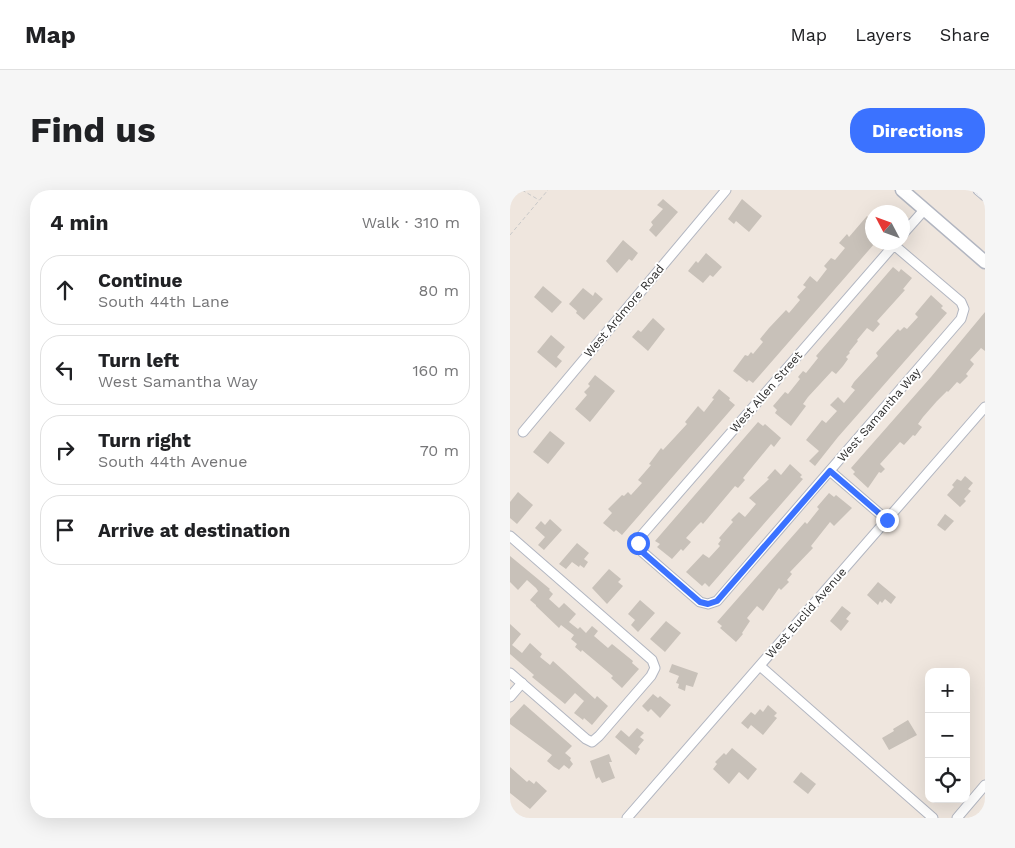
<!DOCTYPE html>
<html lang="en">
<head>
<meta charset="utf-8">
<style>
  body { margin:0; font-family:"Work Sans",sans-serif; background:#f6f6f6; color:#202124 }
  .controls { position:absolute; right:15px; bottom:15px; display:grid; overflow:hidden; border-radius:10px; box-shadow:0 5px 20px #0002 }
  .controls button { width:45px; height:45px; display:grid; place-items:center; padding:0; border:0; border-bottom:1px solid #e0e0e0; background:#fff; color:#202124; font:25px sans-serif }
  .compass { position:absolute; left:355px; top:15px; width:45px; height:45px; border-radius:50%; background:#fff; box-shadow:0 5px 20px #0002; rotate:311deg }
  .stop { position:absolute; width:15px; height:15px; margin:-11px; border:4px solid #3b72ff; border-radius:50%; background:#fff }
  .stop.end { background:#3b72ff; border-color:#fff; box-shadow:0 1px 5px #0008 }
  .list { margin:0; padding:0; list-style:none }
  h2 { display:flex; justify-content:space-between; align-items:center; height:65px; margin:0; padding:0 20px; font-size:21px }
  h2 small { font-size:16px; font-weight:400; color:#757577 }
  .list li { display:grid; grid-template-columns:32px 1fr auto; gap:15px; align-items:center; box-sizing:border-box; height:70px; margin:0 10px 10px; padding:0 10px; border:1px solid #e0e0e0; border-radius:20px }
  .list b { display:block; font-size:19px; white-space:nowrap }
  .list p { margin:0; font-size:16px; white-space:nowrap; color:#757577 }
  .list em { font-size:16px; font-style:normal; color:#757577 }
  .icon { flex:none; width:28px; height:28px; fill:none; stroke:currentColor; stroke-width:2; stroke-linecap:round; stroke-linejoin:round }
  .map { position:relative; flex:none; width:475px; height:628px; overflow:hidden; border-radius:20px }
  header { display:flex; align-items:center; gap:30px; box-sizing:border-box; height:70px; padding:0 25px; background:#fff; border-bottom:1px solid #e0e0e0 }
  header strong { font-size:24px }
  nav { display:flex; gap:28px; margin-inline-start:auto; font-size:18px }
  .intro { display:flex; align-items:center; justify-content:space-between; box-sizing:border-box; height:120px; padding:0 30px }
  h1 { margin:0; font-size:35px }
  .button { padding:12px 22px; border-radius:20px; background:#3b72ff; color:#fff; font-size:18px; font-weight:700 }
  main { display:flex; gap:30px; padding:0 30px }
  aside { flex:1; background:#fff; border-radius:20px; box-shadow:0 5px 20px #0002 }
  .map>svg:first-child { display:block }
  .building { fill:#c8c1b9 }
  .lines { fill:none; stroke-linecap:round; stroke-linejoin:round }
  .street-casing { stroke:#b2b6c1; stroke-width:11 }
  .secondary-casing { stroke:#b2b6c1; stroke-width:15 }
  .path { stroke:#c8c8c8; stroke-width:1; stroke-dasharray:4 2.5; stroke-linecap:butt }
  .street { stroke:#fff; stroke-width:9 }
  .secondary { stroke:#fff; stroke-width:12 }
  .route { stroke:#3b72ff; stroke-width:6 }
  .labels { text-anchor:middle; stroke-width:4; stroke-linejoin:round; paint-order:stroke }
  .street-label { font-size:12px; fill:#2d2d2d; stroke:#fff }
</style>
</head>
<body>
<header>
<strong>Map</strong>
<nav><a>Map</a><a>Layers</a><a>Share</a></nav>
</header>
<div class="intro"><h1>Find us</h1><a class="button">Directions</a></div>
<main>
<aside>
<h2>4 min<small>Walk · 310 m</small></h2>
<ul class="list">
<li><svg class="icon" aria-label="ahead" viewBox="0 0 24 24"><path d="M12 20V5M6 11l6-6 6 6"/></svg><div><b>Continue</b><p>South 44th Lane</p></div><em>80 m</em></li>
<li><svg class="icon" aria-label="left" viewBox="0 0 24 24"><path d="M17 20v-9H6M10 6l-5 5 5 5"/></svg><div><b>Turn left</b><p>West Samantha Way</p></div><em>160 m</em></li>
<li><svg class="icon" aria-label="right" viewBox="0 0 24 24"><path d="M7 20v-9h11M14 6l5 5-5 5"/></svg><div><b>Turn right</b><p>South 44th Avenue</p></div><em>70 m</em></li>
<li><svg class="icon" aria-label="arrive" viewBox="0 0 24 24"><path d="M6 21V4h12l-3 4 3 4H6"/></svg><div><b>Arrive at destination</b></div></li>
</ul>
</aside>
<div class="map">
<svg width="475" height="628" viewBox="0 0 475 628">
  <rect width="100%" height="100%" fill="#efe6de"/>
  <g class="building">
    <path d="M153,9L168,22L146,47L139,40L143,35L141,32L153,19L147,15Z"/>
    <path d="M232,9L252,26L239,42L226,31L224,34L218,29Z"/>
    <path d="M357,26L362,31V48L361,50L365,53L243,193L239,190L237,192L223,181L235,165L238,166L241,162L243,164L253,152L250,149L259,138L276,120L279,123L290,110L287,107L296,97L293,95L300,86L307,92L317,79L314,76L321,68L325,70L335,58L329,53L337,44L339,47Z"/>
    <path d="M113,50L128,63L122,71L119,69L107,83L96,71Z"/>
    <path d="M196,63L212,77L203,87L200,85L193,93L178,81L186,71L188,73Z"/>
    <path d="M383,77L389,82L391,79L402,88L393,99L395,100L367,131L370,134L363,142L357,138L347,150L348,151L339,162L340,163L336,167L338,169L333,176L326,184L322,181L298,207L293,214L296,216L281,236L265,223L267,220L263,216L275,202L278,204L290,189L288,187L293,181L296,183L308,168L306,166Z"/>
    <path d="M33,96L52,112L42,123L24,107Z"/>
    <path d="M73,98L83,106L85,102L93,109L74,130L66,123L67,121L59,114Z"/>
    <path d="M421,105L433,116L431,118L437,123L328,247L305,276L299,271L309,261L296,250L312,230L316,233L327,221L320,215L328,207L334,213L345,200L341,197L344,192L368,166L366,163L375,153L388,139L390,141L394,137L397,139L408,127L405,124Z"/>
    <path d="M475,122V161L471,158L460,170L464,174L456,184L458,186L450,194L447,192L438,202L437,201L427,211L413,227L408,234L412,237L405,246L403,245L394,255L390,252L370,274L375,279L371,283L369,282L358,298L343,284L345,282L341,278L421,187Z"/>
    <path d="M143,128L155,139L138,161L122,147L128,140L131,142Z"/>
    <path d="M41,145L55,157L47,167L52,171L46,178L27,162Z"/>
    <path d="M85,185L105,201L80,232L65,219L77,205L74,202L80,196L78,194Z"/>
    <path d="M209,199L220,208L219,210L225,215L112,345L106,340L104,342L93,333L102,323L98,319L112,305L114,306L118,302L121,305L132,293L128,290L141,275L139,274L151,258L153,260L177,234L175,232L188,216L194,222L204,209L202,208Z"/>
    <path d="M248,232L253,236L255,234L271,248L264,257L261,254L233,288L235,290L228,298L225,296L193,334L191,332L187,336L176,348L181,352L173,361L171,359L162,369L147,357L150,354L145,351Z"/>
    <path d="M40,241L55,253L38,274L23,262Z"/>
    <path d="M280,274L292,285L290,287L293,289L199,397L195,393L192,396L176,382L193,364L199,368L210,356L208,354L211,350L209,348L223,332L221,330L229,322L235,327L246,314L239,308L259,289L257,288L265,279L271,285Z"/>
    <path d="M455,286L463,293L458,299L461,301L454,309L456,311L450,317L437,305L444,297L442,295L447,289L451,291Z"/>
    <path d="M8,302L23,315L7,334L0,328V312Z"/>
    <path d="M319,303L324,307L326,305L342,318L324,336L320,332L301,356L303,358L280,382L282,384L277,390L279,392L271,400L269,398L253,421L247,416L237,428L240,431L232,443L233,444L226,452L210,438L212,436L207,432L295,332L297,334L309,319L307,317Z"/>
    <path d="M435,324L444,331L435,341L427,335Z"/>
    <path d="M40,329L52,340L34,360L28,355L35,347L25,338L31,331L35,335Z"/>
    <path d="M67,353L79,363L74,369L78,372L74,378L70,375L69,377L62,372L56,379L49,374Z"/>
    <path d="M0,366L40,399L39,400L43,404L39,409L49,418L54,413L66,424L59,432L68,439L70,437L76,443L82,436L88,441L84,446L98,458L102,454L123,471L122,473L129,479L112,498L101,488L103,486L72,460L71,462L65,457L67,454L61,449L64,445L51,435L49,438L26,416V415L20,410L28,401L26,398L17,390L8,400L0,392Z"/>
    <path d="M99,379L111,389L108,392L113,396L97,414L82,398Z"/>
    <path d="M368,392L386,407L381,414L375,409L372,413L370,411L368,415L357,405Z"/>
    <path d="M130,410L145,423L128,442L121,435L125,430L118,424Z"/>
    <path d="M332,416L341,423L336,429L339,431L331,441L320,431Z"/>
    <path d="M156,431L171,443L155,462L140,449Z"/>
    <path d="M0,434L11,444L2,455L12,463L20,453L32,464L30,467L40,475L43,471L85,509L87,506L98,516L82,535L74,528L73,530L64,523L74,511L65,503L55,514L22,487L24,485L0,464Z"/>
    <path d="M162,474L188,483L183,497L176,495L175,501L168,498L169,494L166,493L169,486L159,482Z"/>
    <path d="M143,504L148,508L150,506L161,515L150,528L141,519L138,522L132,516Z"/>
    <path d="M14,514L62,556L55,563L61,568L60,570L63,574L59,579L54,575L49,580L44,577L37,571L42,565L0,534V529Z"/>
    <path d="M258,515L267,523L264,526L267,528L253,545L241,535L238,539L231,533L241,522L245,525L250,519L253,522Z"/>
    <path d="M398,530L407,545L379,560L372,548L384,541L383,539Z"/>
    <path d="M127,538L134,543L130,547L134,550L128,557L130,559L126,565L105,547L111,540L119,547Z"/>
    <path d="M222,558L247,579L238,590L229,582L219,594L203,579L207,574L205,572L214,563L216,565Z"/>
    <path d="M99,564L102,572H99L105,588L92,593L89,587L86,589L80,571Z"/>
    <path d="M0,577L17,592L19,590L24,594L26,591L37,601L20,619L0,603Z"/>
    <path d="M291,582L306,594L298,604L283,592Z"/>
  </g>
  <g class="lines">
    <g class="street-casing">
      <g id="street">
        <path d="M468,0L475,6"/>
        <path d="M392,45L415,19"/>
        <path d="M384,55L451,112L454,119L451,129L207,411L198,414L190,412L129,359L128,353L131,346L384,55L386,52"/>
        <path d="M13,242L216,0"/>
        <path d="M320,281L377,330"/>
        <path d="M0,346L142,470L145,478L141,486L89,546L82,552L76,549L0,483"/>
        <path d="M250,476L423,628"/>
        <path d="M0,507L12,493"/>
        <path d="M0,626L2,628"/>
        <path d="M117,628L475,217"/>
        <path d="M447,628L475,595"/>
      </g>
    </g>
    <g class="secondary-casing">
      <path id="secondary" d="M392,0L475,72"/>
    </g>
    <g class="path">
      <path d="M12,0L29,10"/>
      <path d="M0,45L38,0"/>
    </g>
    <use href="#street" class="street"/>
    <use href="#secondary" class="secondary"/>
  </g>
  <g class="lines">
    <path class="route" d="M128,353L130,360L190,412L198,414L207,411L320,281L377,330"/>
  </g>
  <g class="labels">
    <g class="street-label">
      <text transform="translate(114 121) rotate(-50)" y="4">West Ardmore Road</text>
      <text transform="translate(256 202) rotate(-49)" y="4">West Allen Street</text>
      <text transform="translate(369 225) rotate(-49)" y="4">West Samantha Way</text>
      <text transform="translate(296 423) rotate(-49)" y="4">West Euclid Avenue</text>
    </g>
  </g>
</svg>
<div class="controls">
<button>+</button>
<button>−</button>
<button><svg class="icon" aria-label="locate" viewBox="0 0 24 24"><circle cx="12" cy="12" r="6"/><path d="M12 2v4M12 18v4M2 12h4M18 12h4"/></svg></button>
</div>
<svg class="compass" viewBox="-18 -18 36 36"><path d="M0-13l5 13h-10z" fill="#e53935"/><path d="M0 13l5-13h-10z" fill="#757577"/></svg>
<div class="stop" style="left:128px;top:353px"></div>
<div class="stop end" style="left:377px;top:330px"></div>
</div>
</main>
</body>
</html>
